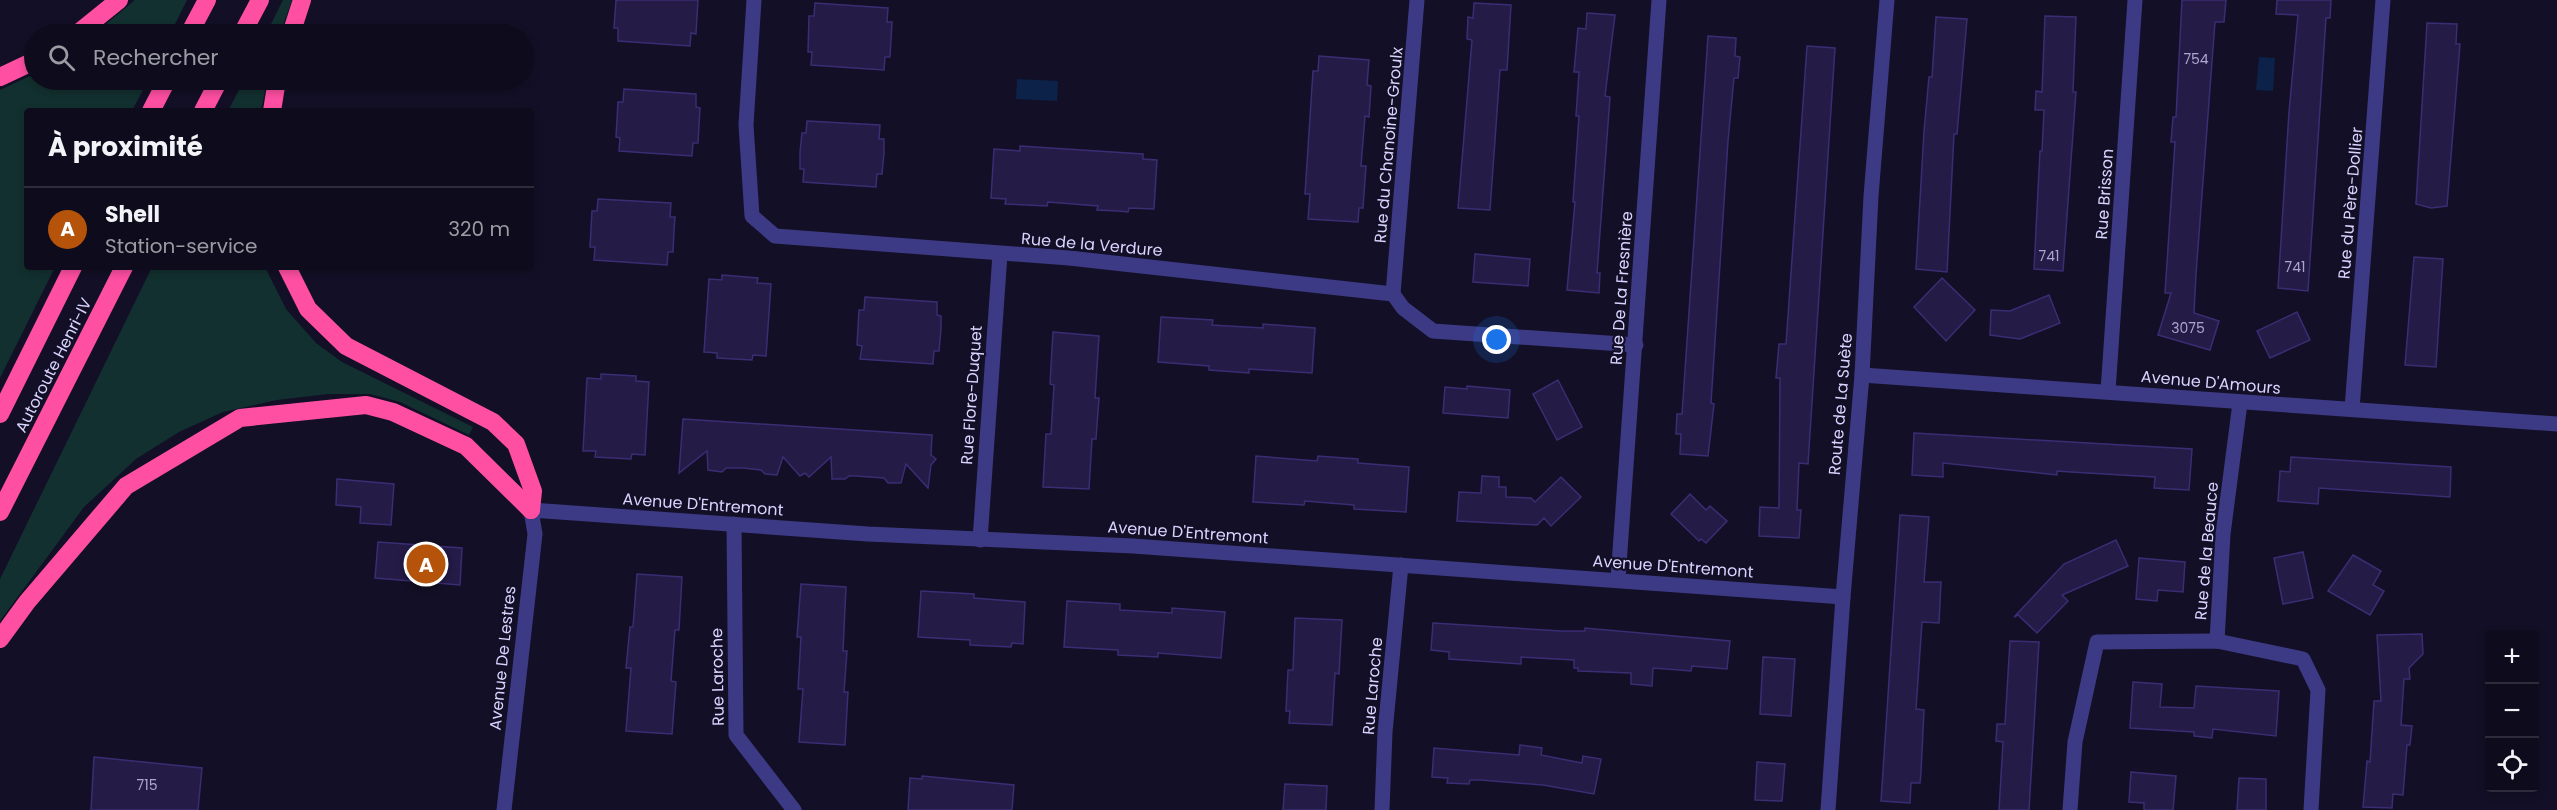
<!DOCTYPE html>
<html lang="fr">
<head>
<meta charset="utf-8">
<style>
  body { margin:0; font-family:Poppins,sans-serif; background:#171425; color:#f1f3f6 }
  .controls { position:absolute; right:18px; bottom:18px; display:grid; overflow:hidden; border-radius:6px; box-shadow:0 3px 9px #0003 }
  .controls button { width:54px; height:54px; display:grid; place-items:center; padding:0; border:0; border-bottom:2px solid #2e2b3b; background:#0e0b1c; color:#f1f3f6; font:30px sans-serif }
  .you { position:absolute; left:1497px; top:340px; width:21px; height:21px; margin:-15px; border:4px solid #fff; border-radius:50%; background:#1a73e8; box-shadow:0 0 0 9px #1a73e833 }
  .badge { display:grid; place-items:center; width:39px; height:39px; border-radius:50%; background:#b45309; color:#fff; font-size:20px; font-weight:700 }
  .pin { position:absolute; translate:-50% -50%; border:3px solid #fff; box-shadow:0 2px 6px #0006 }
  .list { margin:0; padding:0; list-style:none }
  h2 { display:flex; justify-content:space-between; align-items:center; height:78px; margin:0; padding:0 24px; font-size:26px }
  h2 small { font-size:20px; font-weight:400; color:#9b9ba3 }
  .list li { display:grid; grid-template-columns:39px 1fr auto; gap:18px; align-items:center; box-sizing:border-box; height:84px; padding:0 24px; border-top:2px solid #2e2b3b }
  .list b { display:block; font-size:22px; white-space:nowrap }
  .list p { margin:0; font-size:20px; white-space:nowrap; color:#9b9ba3 }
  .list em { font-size:20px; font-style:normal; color:#9b9ba3 }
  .icon { flex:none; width:33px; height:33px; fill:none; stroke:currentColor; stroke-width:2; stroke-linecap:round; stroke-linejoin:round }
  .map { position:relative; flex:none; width:2557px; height:810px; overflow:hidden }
  .search { position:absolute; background:#0e0b1c; box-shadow:0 3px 9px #0003; left:24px; top:24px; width:510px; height:66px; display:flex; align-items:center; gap:15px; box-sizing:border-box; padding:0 21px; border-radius:33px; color:#9b9ba3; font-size:22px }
  .panel { position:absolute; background:#0e0b1c; box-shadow:0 3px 9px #0003; left:24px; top:108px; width:510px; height:162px; border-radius:6px }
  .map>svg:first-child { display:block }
  .green { fill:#12302f }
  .water { fill:#0c2248 }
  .building { fill:#241b47; stroke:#3b2d73; stroke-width:1.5 }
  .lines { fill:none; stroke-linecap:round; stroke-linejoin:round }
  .minor { stroke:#3d3a85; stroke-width:15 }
  .highway { stroke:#ff4fa3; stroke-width:18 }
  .labels { text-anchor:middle; stroke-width:4.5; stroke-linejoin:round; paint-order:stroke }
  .number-label { font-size:14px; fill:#aca6d1 }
  .street-label { font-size:16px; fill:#d9d4ff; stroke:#130f26 }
</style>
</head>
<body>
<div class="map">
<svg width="2557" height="810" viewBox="0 0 2557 810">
  <rect width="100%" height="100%" fill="#130f26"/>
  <g class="green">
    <path d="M135,0H187L170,34H94Z"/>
    <path d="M283,0H292L280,34H266Z"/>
    <path d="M34,74V80H148L132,111H27V267H55L0,378V90Z"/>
    <path d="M244,80H267L261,111H228Z"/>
    <path d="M152,267H265L286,309L316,343L342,362L473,427L469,435L400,402L370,394H328L277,400L223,412L179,432L136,459L84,507L0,621V579Z"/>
  </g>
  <g class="water">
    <path d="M2259,57L2275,58L2273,91L2256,90Z"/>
    <path d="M1017,79L1058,81L1057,101L1016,99Z"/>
  </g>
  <g class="building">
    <path d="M616,0H698L696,34L691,33L690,46L618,41V28H614Z"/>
    <path d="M2182,0H2226L2224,22H2215L2196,274L2194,313L2219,321L2210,350L2158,335L2171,293H2165L2175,142H2171L2173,117H2176Z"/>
    <path d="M2277,0H2331L2330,18H2326L2308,291L2278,288L2289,112L2298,15L2276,14Z"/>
    <path d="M815,3L888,8L887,22H892L890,57H885L884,70L811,65L812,52H808L809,16H814Z"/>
    <path d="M1474,3L1511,5L1507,70H1500L1490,210L1458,208L1472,40L1467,39L1468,17L1473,18Z"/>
    <path d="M1587,13L1615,15L1605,96L1610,97L1597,273H1600L1599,293L1567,290L1575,202H1573L1579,116H1576L1579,72H1574L1578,28L1586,29Z"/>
    <path d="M2045,16L2076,17L2073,92H2076L2063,271L2034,269L2040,151H2042L2044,110H2035L2036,91L2042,92Z"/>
    <path d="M1936,17L1967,19L1957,134H1954L1947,272L1916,269L1924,131L1929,77H1932Z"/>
    <path d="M2427,23L2457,24L2456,44H2460L2447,206L2431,208L2416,204Z"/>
    <path d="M1708,36L1736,38L1735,56L1740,57L1738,78H1734L1728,141L1711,403L1714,404L1708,456L1680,454L1681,434H1676L1677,414H1682Z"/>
    <path d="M1807,46L1835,48L1808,464L1799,463L1797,510H1801L1799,538L1759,536L1760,507L1779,508L1780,378H1776L1779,344H1786Z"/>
    <path d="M1319,56L1369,60L1367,85L1371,86L1369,117L1365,116L1361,166H1366L1363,208H1359L1358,222L1308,219L1310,194H1305L1313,71H1318Z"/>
    <path d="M624,89L696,94V107L700,108L698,143H693L692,156L619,151L620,138L616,137L618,102H623Z"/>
    <path d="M807,121L880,125L879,139H884V153L882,174H877L876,187L803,182L804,169H800V152L802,133H806Z"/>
    <path d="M1020,146L1143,154V159L1157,160L1154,209L1129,208L1128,212L1118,211L1097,210L1098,206L1048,202L1047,206L1005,204L1006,199L991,198L994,149L1020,151Z"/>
    <path d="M598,199L671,203L670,217H675L674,231L673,252H668L667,265L594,260L595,247H590L592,211H597Z"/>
    <path d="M1475,254L1530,259L1528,286L1473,282Z"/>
    <path d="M2414,257L2443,259L2436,367L2405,365Z"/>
    <path d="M722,275L758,278L757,283L771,284L766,356L753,355L752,360L717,358V353L704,352L709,279L722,280Z"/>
    <path d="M1942,278L1975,310L1946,341L1914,307Z"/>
    <path d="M2049,295L2060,323L2020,339L1990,335L1991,310L2010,311Z"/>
    <path d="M865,297L937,302V315L941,316V329L939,351H934L933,364L860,359L862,346L857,345L859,310H864Z"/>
    <path d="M2297,312L2310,340L2270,358L2257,331Z"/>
    <path d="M1161,317L1213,320L1212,325L1263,328V324L1315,328L1312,373L1249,369V373L1209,370V366L1158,362Z"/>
    <path d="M1053,332L1099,336L1095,398H1099L1096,439H1092L1089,489L1043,487L1046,434H1051L1054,385L1050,384Z"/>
    <path d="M601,374L636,376V381L649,382L645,455L632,454L631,459L595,457L596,451H583L587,378L601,379Z"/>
    <path d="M1558,380L1582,427L1557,440L1533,394Z"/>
    <path d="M1467,386L1510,390L1508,418L1443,413L1445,387L1467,389Z"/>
    <path d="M683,419L932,435L931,455L936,459L931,465L928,488L906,464L901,483H888L884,478L856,476H849L845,479H832L831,457L809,477L805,473L800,476L783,457L777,475L765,474L761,470L743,468H726L722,472L708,470L707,451L679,473Z"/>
    <path d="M1914,433L2192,449L2189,490L2154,488L2155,477L2071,472L2057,471V475L1943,463V477L1912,475Z"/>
    <path d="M1256,456L1317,461L1318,456L1358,459V463L1409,467L1406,512L1354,509V505L1305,501L1304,505L1253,502Z"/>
    <path d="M2291,457L2451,467L2450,497L2319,488L2318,504L2278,501L2280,471L2290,472Z"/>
    <path d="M1482,476L1499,477V487H1506V497L1531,498L1535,502L1561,477L1581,497L1551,526L1544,518L1537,525L1457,521L1459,492L1481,493Z"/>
    <path d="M337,479L394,484L391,525L360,523L361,507L336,505Z"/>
    <path d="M1690,494L1706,510L1710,506L1727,521L1706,543L1701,539L1699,541L1671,514Z"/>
    <path d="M1900,515L1929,517L1924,582H1941L1939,623L1922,622L1916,709L1924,710L1921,772L1920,783H1911L1910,803L1881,801Z"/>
    <path d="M2116,540L2128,566L2062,595L2068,601L2037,633L2018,615L2014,617L2064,564Z"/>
    <path d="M378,542L462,548L460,585L375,578Z"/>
    <path d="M2303,552L2313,598L2283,604L2274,558Z"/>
    <path d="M2353,555L2381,571L2373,585L2384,591L2370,615L2328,591Z"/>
    <path d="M2139,558L2185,562L2183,592L2158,590L2157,601L2136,599Z"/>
    <path d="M637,574L682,577L679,630H675L671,681L676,682L672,734L626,731L631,668H626L630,627H633Z"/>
    <path d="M801,584L846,587L843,651H847L844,692H848L845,745L799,742L803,689H798L801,637H797Z"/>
    <path d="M921,591L974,594V598L1025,602L1023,644L1012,643L1011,647L970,645V640L918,637Z"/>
    <path d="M1067,601L1120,604V610L1172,613V608L1225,612L1221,658L1158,653V657L1118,655V650L1064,647Z"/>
    <path d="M1295,618L1342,620L1339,674L1335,673L1332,725L1289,723L1290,711H1286L1288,670H1293Z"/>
    <path d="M1433,623L1561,631H1585V628L1730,641L1727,669L1692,666L1691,671L1653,668L1652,686L1631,684V673L1578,671V668H1574V660L1521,657V664L1449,659V652L1431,650Z"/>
    <path d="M2422,634L2423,654L2409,668L2410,679H2404L2401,725L2412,726L2410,745H2407L2403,795L2393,794L2392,808L2363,807L2367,761L2370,762L2374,701H2381L2377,635Z"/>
    <path d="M2010,641L2039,642L2029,810H1999L2003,742L1996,741L1997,724H2005Z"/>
    <path d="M1763,657L1795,659L1791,716L1760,714Z"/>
    <path d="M2133,682L2162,684L2160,707L2194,708L2196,686L2279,691L2276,736L2213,729L2212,738L2194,736V732L2130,728Z"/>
    <path d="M1520,745L1542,748L1541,755L1582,763L1583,756L1601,759L1594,794L1543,785L1481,780H1470L1469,784L1447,783L1448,778L1432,777L1434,748L1519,755Z"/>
    <path d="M94,757L202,768L198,810H91Z"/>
    <path d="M1757,762L1785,764L1782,801L1755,800Z"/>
    <path d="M2131,772L2176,776L2173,810H2144V803L2129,802Z"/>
    <path d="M922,776L1014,785L1012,810H908L910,778L922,779Z"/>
    <path d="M2239,778L2266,779V810H2237Z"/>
    <path d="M1285,784L1327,786L1326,810H1283Z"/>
  </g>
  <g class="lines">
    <g class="minor">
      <path d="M754,0L746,125L752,216L775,236L1069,258L1393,294L1403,308L1433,331L1636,345"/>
      <path d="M1393,294L1417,0"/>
      <path d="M1862,375L2557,424"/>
      <path d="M2108,391L2135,0"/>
      <path d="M2352,409L2383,0"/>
      <path d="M734,524L736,735L794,810"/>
      <path d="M980,540L1000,254"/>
      <path d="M1618,579L1659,0"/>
      <path d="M2217,641L2223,534L2240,403"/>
      <path d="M504,810L535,534L531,510L868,534L1133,546L1843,597"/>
      <path d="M1382,810L1385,732L1401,565"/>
      <path d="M1828,810L1843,597L1862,375L1871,196L1887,0"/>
      <path d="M2070,810L2075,742L2097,642L2217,641L2303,659L2318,690L2311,810"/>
    </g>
    <g class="highway">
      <path d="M77,34L119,0"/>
      <path d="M189,34L207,0"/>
      <path d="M242,34L260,0"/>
      <path d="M291,34L302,0"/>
      <path d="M0,77L34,61"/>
      <path d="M151,111L167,80"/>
      <path d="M203,111L219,80"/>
      <path d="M272,111L277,80"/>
      <path d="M287,267L308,309L346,346L493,422L516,444L533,491L531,510"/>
      <path d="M0,414L73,267"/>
      <path d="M0,512L124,267"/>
      <path d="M0,639L27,602L126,486L240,418L366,405L393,412L466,446L531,510"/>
    </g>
  </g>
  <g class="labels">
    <g class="number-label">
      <text x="2196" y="64">754</text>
      <text x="2049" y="261">741</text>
      <text x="2295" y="272">741</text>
      <text x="2188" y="333">3075</text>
      <text x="147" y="790">715</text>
    </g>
    <g class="street-label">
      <text transform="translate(1388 145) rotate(-85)" y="6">Rue du Chanoine-Groulx</text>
      <text transform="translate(2104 194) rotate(-86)" y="6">Rue Brisson</text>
      <text transform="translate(2350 203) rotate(-85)" y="6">Rue du Père-Dollier</text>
      <text transform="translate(1092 244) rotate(5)" y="6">Rue de la Verdure</text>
      <text transform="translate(1621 288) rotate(-86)" y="6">Rue De La Fresnière</text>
      <text transform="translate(53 365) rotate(-63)" y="6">Autoroute Henri-IV</text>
      <text transform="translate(2211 382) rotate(5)" y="6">Avenue D'Amours</text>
      <text transform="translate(971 395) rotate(-86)" y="6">Rue Flore-Duquet</text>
      <text transform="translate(1840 404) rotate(-85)" y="6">Route de La Suète</text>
      <text transform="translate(703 504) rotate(4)" y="6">Avenue D'Entremont</text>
      <text transform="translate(1188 532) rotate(4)" y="6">Avenue D'Entremont</text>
      <text transform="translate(2206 551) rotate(-85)" y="6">Rue de la Beauce</text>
      <text transform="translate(1673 566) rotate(4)" y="6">Avenue D'Entremont</text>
      <text transform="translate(502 658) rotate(-84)" y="6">Avenue De Lestres</text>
      <text transform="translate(717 677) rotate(-91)" y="6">Rue Laroche</text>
      <text transform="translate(1372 686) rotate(-85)" y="6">Rue Laroche</text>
    </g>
  </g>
</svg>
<div class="controls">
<button>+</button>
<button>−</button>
<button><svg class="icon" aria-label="locate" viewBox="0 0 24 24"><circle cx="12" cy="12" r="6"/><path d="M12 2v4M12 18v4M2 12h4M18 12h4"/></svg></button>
</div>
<div class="you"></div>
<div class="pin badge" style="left:426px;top:564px">A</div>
<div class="search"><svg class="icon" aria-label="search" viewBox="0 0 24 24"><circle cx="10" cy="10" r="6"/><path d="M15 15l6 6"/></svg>Rechercher</div>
<section class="panel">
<h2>À proximité<small></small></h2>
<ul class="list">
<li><span class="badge">A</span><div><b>Shell</b><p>Station-service</p></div><em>320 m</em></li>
</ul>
</section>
</div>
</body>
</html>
